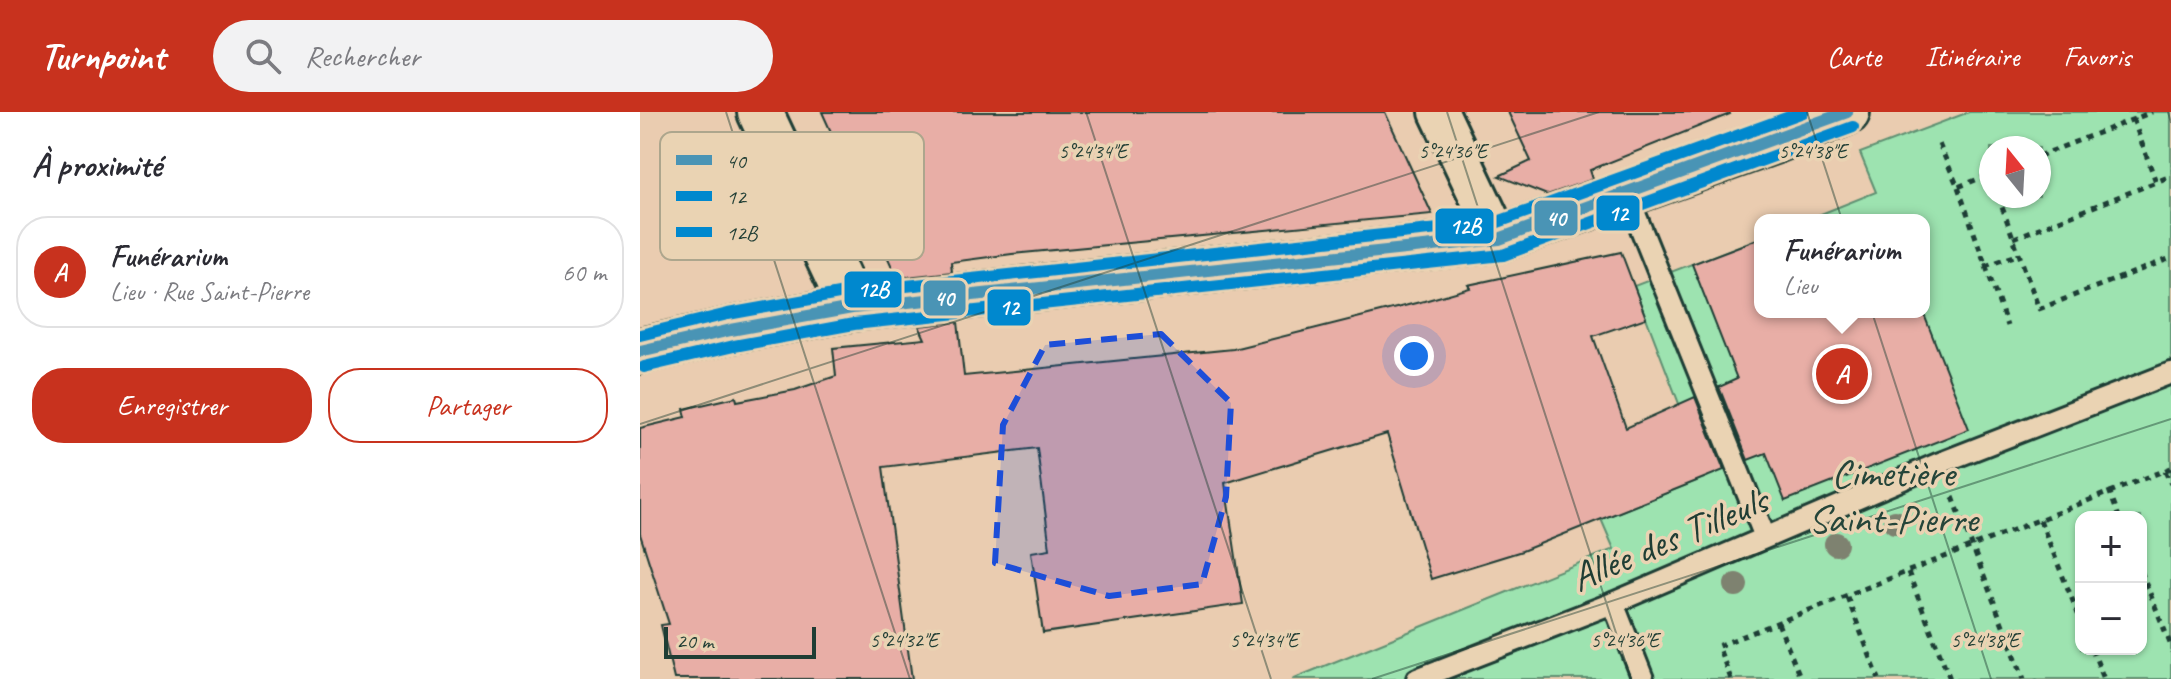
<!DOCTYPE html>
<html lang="fr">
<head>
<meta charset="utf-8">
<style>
  body { margin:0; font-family:Caveat,sans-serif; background:#f2f2f3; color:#2b2b33 }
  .controls { position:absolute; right:24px; bottom:24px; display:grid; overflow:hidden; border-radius:16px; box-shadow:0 2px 6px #0004 }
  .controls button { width:72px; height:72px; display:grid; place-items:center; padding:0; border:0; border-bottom:2px solid #e1e1e2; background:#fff; color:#2b2b33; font:40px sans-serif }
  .compass { position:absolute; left:1339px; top:24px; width:72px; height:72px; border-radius:50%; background:#fff; box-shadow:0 2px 6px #0004; rotate:342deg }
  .scale { position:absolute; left:24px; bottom:20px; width:152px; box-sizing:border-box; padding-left:8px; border:4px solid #1f3d34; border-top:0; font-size:22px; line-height:28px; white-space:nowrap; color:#1f3d34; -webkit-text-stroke:6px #ead3b3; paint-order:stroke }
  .you { position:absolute; left:774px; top:244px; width:28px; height:28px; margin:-20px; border:6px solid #fff; border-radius:50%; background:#1a73e8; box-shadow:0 0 0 12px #1a73e833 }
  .badge { display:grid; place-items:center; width:52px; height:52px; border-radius:50%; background:#c8321e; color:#fff; font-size:26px; font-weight:700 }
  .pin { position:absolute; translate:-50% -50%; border:4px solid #fff; box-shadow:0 2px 8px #0006 }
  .popup { position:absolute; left:1114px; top:102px; width:176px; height:104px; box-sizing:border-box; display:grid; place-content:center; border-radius:16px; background:#fff; filter:drop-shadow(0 2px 6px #0005); font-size:26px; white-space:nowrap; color:#7c7c81 }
  .popup b { font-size:30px; color:#2b2b33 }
  .popup::after { content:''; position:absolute; left:50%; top:100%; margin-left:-16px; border:16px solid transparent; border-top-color:#fff }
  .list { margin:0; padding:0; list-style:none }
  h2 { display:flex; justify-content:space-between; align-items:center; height:104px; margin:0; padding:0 32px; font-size:34px }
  h2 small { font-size:26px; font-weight:400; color:#7c7c81 }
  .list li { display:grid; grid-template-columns:52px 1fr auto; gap:24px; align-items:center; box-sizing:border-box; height:112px; margin:0 16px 16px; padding:0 16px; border:2px solid #e1e1e2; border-radius:32px }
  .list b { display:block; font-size:30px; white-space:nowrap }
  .list p { margin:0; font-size:26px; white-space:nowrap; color:#7c7c81 }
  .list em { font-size:26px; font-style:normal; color:#7c7c81 }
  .actions { display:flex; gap:16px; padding:24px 32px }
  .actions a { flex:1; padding:18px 0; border:2px solid #c8321e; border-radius:32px; text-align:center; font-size:28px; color:#c8321e }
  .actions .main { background:#c8321e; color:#fff }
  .icon { flex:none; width:44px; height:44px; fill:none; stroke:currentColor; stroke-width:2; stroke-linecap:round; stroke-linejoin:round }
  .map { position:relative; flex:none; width:1531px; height:567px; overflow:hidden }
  header { display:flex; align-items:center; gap:48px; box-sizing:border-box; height:112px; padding:0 40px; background:#c8321e; color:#fff }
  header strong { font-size:38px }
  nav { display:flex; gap:44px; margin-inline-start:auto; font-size:28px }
  .search { width:560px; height:72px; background:#f2f2f3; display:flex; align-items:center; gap:20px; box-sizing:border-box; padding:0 28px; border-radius:44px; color:#7c7c81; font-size:30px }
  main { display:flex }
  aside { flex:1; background:#fff }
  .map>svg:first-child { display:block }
  .green { fill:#9de3b0; stroke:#5e9072; stroke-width:2; fill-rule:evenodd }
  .building { fill:#e8aea6; stroke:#1f3d34; stroke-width:2 }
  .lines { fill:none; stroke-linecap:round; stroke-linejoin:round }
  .service-casing { stroke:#1f3d34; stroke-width:26 }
  .minor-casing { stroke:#1f3d34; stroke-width:44 }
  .tertiary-casing { stroke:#1f3d34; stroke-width:50 }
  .secondary-casing { stroke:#1f3d34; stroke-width:50 }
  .path { stroke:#1f3d34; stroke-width:5; stroke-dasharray:6 6; stroke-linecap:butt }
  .service { stroke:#ead3b3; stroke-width:20 }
  .minor { stroke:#ead3b3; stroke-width:38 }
  .tertiary { stroke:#ead3b3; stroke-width:44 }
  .secondary { stroke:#ead3b3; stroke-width:44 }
  .bus-1-casing { stroke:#ead3b3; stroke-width:18 }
  .bus-2-casing { stroke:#ead3b3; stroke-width:18 }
  .bus-3-casing { stroke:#ead3b3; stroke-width:18 }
  .bus-1 { stroke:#4a94b5; stroke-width:12 }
  .bus-2 { stroke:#0088ce; stroke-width:12 }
  .bus-3 { stroke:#0088ce; stroke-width:12 }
  .tree { fill:#7e826f }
  .marked { fill:#1d4ed8; fill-opacity:0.2; stroke:#1d4ed8; stroke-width:6; stroke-dasharray:16 10; stroke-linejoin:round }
  .ticks { fill:none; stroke:#1f3d34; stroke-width:2; stroke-opacity:0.45 }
  .labels { text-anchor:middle; stroke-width:7; stroke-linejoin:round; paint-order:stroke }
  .park-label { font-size:40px; fill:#25453a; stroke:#ead3b3 }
  .street-label { font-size:40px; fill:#1f3d34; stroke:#ead3b3 }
  .key { fill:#ead3b3; stroke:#ada68d; stroke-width:2 }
  .key-label { font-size:22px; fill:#1f3d34 }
  .ticks-label { font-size:20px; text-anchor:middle; fill:#1f3d34; stroke:#ead3b3; stroke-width:7; stroke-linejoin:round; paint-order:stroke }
  .line-badge { stroke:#ead3b3; stroke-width:3 }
  .badge-label { font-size:22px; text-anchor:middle; font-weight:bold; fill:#fff }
</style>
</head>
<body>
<header>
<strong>Turnpoint</strong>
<div class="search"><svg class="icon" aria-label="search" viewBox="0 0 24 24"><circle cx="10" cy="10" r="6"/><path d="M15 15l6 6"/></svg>Rechercher</div>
<nav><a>Carte</a><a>Itinéraire</a><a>Favoris</a></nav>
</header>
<main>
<aside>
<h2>À proximité<small></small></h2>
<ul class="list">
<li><span class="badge">A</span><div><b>Funérarium</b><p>Lieu · Rue Saint-Pierre</p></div><em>60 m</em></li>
</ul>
<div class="actions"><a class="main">Enregistrer</a><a>Partager</a></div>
</aside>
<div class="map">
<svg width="1531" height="567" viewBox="0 0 1531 567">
  <rect width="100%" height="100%" fill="#eaccb0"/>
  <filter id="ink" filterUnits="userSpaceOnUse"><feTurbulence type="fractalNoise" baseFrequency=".0125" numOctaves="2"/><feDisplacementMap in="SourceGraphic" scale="16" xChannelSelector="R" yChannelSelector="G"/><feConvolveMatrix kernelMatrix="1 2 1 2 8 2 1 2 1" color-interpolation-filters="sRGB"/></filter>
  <g filter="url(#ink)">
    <path class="green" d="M1329,0H1531V567H652L974,437L961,407L1067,365L994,174L1120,126V200H1284V108H1166L1236,80L1220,41ZM1351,36H1399V84H1351ZM1441,405H1501V537H1441Z"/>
    <g class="building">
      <path d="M182,0H745L792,102L372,142L311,150L312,160L257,166Z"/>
      <path d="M868,0H1089L1090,2L950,58L953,67L907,83L859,64L891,49Z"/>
      <path d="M1120,126V200H1283L1329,317L1145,389L1126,341L1108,348L1079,275L1097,267L1052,152Z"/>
      <path d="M981,140L1006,206L953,224L986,316L1055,285L1084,358L882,439L791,467L747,322L585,371L603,492L403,521L391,440L410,437L397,336L243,355L272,567H34L21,513L29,512L0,422V316L46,305L44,297L96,285L97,289L155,278L196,264L193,236L285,227L279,214L318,210L324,264L593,237L784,189L830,176L828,173Z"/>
    </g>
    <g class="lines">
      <g class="service-casing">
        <g id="service">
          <path d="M987,82L1125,425"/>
          <path d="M973,491L1003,567"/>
          <path d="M777,567L973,491L1300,351L1531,261"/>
        </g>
      </g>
      <g class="minor-casing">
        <path id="minor" d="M799,0L859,127"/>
      </g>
      <g class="tertiary-casing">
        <path id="tertiary" d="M120,0L212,196"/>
      </g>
      <g class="secondary-casing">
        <path id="secondary" d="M0,239L91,218L212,196L859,127L1136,28L1207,0"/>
      </g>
      <g class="path">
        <path d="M1493,7L1516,70L1531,64"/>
        <path d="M1299,32L1318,75L1351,62"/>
        <path d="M1399,44L1512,0"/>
        <path d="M1318,75L1367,214"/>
        <path d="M1358,84L1399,197L1531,146"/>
        <path d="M1374,126L1516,70"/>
        <path d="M1345,154L1380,142"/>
        <path d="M1525,359L1531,372"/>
        <path d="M1469,378L1479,405"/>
        <path d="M1313,385L1384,567"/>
        <path d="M1400,408L1441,509"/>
        <path d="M1501,459L1531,534"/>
        <path d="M1268,460L1310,567"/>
        <path d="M1207,485L1239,567"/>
        <path d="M1138,511L1161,567"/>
        <path d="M1452,537L1464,567"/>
        <path d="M1091,567L1078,534L1531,356"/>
      </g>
      <use href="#service" class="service"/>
      <use href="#minor" class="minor"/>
      <use href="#tertiary" class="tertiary"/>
      <use href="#secondary" class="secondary"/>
      <g class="bus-1-casing">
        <path id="bus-1" d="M0,239L91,218L212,196L859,127L1207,0"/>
      </g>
      <g class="bus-2-casing">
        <path id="bus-2" d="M4,255L94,234L214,212L863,143L1213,15"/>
      </g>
      <g class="bus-3-casing">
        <path id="bus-3" d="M0,223L88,202L210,180L855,111L1163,0"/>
      </g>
      <use href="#bus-1" class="bus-1"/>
      <use href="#bus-2" class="bus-2"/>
      <use href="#bus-3" class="bus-3"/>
    </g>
    <g class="tree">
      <circle cx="1255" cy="410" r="12"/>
      <circle cx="1196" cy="432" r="12"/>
      <circle cx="1096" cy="473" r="12"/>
    </g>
  </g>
  <path class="marked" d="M521,222L591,291L586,385L562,472L469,484L355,451L363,313L405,233Z"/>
  <path class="ticks" d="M86,0L270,567M446,0L631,567M807,0L991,567M1167,0L1351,567M1528,0L1531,11M0,312L959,0M732,567L1531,307"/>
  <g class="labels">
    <g class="park-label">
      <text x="1253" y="374">Cimetière<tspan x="1253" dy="46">Saint-Pierre</tspan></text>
    </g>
    <g class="street-label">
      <text transform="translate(1029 426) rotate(-23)" y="14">Allée des Tilleuls</text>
    </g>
  </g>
  <rect x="20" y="20" width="264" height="128" rx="12" class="key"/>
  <rect x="36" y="43" width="36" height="10" fill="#4a94b5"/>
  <rect x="36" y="79" width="36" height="10" fill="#0088ce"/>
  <rect x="36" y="115" width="36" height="10" fill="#0088ce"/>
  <g class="key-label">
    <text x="86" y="56">40</text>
    <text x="86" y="92">12</text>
    <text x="86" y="128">12B</text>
  </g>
  <g class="ticks-label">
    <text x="453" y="46">5°24'34"E</text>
    <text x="813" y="46">5°24'36"E</text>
    <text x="1173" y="46">5°24'38"E</text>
    <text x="264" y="535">5°24'32"E</text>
    <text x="624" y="535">5°24'34"E</text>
    <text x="985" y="535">5°24'36"E</text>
    <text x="1345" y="535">5°24'38"E</text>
  </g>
  <g class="line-badge">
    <rect x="955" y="82" width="46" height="38" rx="8" fill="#0088ce"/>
    <rect x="893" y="87" width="46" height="38" rx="8" fill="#4a94b5"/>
    <rect x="794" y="95" width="61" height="38" rx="8" fill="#0088ce"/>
    <rect x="203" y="158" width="60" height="39" rx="8" fill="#0088ce"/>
    <rect x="282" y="167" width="45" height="38" rx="8" fill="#4a94b5"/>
    <rect x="346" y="176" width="46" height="39" rx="8" fill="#0088ce"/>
  </g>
  <g class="badge-label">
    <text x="978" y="109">12</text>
    <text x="916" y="114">40</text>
    <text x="825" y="122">12B</text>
    <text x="233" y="185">12B</text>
    <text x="304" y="194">40</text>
    <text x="369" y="203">12</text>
  </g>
</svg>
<div class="controls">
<button>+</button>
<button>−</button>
</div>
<svg class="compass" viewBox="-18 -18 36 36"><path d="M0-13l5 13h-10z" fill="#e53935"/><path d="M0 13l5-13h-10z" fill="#7c7c81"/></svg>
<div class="scale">20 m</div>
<div class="you"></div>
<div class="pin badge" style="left:1202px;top:262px">A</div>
<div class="popup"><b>Funérarium</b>Lieu</div>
</div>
</main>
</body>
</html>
